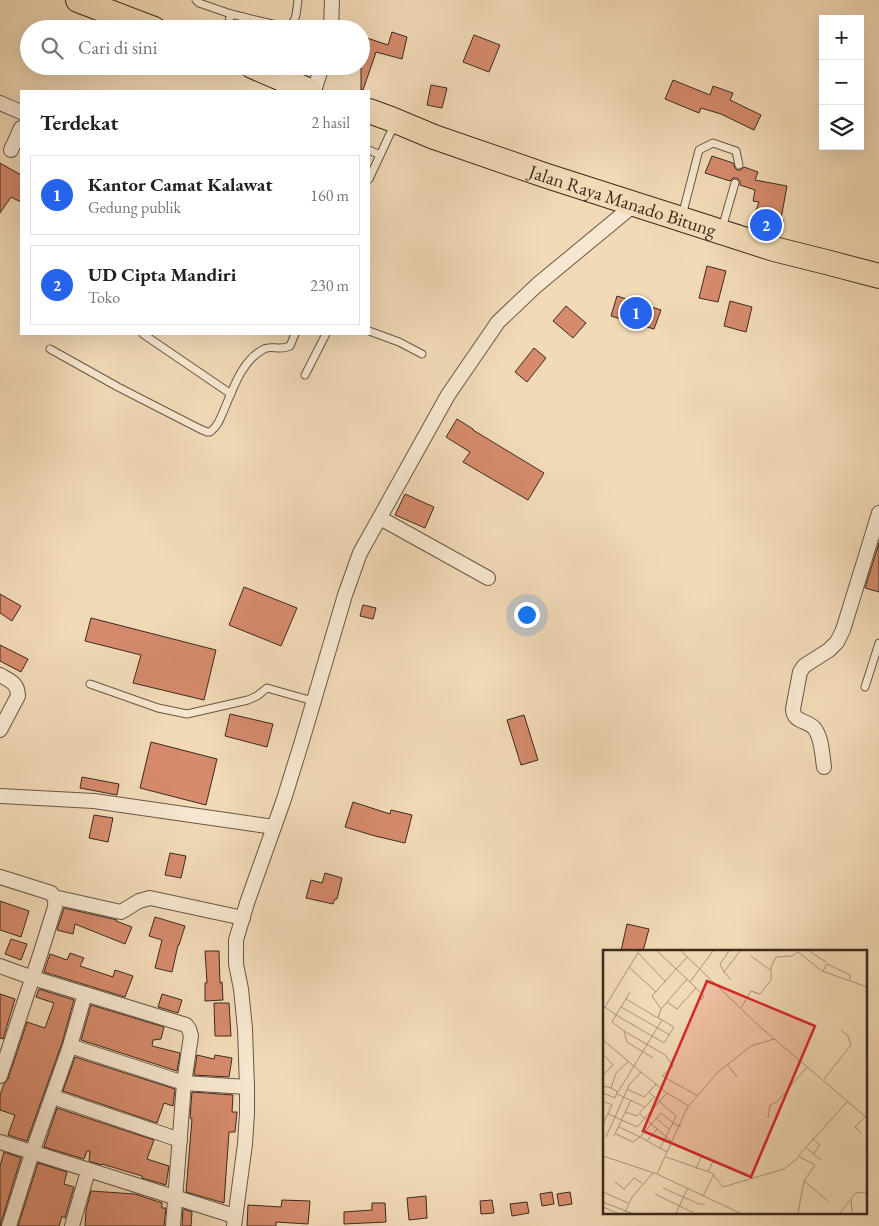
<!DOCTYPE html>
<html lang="id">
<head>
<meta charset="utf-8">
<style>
  body { margin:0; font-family:"EB Garamond",serif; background:#f6f6f6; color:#202124 }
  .controls { position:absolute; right:15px; top:15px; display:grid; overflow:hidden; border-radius:0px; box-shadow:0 5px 20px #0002 }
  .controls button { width:45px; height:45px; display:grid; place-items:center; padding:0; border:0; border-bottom:1px solid #e0e0e0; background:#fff; color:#202124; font:25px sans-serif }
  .you { position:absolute; left:526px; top:614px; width:18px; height:18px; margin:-12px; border:4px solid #fff; border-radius:50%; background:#1a73e8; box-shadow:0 0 0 8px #1a73e833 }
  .badge { display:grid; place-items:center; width:32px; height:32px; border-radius:50%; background:#2563eb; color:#fff; font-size:16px; font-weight:700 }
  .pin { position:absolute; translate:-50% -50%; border:2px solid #fff; box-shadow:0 1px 5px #0006 }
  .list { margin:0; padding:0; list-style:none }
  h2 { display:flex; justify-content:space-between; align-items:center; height:65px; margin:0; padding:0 20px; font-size:21px }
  h2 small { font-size:16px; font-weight:400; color:#757577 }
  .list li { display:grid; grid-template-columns:32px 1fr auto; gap:15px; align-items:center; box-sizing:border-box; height:80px; margin:0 10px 10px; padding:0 10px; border:1px solid #e0e0e0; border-radius:0px }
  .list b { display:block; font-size:19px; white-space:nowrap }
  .list p { margin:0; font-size:16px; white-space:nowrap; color:#757577 }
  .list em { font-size:16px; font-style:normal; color:#757577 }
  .icon { flex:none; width:28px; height:28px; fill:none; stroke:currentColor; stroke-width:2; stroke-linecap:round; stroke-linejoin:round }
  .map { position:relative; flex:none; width:879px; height:1226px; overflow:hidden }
  .search { position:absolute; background:#fff; box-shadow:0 5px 20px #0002; left:20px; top:20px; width:350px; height:55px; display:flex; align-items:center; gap:12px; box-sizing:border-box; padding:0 18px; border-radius:28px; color:#757577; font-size:19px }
  .panel { position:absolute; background:#fff; box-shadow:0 5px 20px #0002; left:20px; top:90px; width:350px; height:245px; border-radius:0px }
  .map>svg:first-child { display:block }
  .building { fill:#d68b6c; stroke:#3b2a1e }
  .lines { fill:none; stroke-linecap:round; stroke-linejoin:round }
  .service-casing { stroke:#695644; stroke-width:9 }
  .minor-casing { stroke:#695644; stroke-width:16 }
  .trunk-casing { stroke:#3b2a1e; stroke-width:26 }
  .service { stroke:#f7e7d0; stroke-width:7 }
  .minor { stroke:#f7e7d0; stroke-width:14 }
  .trunk { stroke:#f2dab7; stroke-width:24 }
  .labels { text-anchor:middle; stroke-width:4; stroke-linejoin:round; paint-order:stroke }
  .street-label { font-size:19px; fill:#3b2a1e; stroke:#f7e7d0 }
  .inset-road { fill:none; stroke:#a9947a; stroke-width:1 }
  .view { fill:#d62828; fill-opacity:0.15; stroke:#d62828; stroke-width:2.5 }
  .inset-edge { fill:none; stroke:#3b2a1e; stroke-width:2.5 }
</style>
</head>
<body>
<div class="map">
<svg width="879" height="1226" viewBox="0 0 879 1226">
  <rect width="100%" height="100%" fill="#f2dab7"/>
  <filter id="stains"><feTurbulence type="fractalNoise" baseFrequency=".004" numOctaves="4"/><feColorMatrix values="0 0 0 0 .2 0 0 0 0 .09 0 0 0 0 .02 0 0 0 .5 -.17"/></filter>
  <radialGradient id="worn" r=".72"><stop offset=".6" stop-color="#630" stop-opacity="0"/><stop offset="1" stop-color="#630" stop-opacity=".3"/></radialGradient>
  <g class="building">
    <path d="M392,32L407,37L402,59L376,52L363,90H361V36L388,45Z"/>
    <path d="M474,35L500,45L489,72L463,62Z"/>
    <path d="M673,80L710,95L713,86L733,93L730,100L761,115L754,130L721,114L701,108L699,113L665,99Z"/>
    <path d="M431,85L447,88L442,108L427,105Z"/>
    <path d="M712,156L733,163L735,168L737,170H741L744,167L758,172L755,180L787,186L781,219L784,220L778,236L750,227L759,202L753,201L755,190L740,185V181L737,178H733L730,181L705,173Z"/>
    <path d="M0,163L21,175V202L11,197L0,213Z"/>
    <path d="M707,266L726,271L718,302L699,298Z"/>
    <path d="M617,296L661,310L654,329L611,316Z"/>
    <path d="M730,301L752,307L746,332L724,326Z"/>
    <path d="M566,306L586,323L573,338L553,321Z"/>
    <path d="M534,348L546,358L527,382L515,372Z"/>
    <path d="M457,419L473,429V430L544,473L528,500L463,462L470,452L446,437Z"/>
    <path d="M405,494L434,507L425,528L395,515Z"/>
    <path d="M879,543V592L865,588Z"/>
    <path d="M244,587L297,608L281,646L229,625Z"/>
    <path d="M0,594L21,606L12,621L0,613Z"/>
    <path d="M363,605L376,608L373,619L360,616Z"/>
    <path d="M91,618L216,650L204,700L133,683L141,655L85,641Z"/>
    <path d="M0,645L28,659L21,672L0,661Z"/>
    <path d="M230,714L273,724L267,747L225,736Z"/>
    <path d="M524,715L538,760L521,765L507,720Z"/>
    <path d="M151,742L217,759L206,805L140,788Z"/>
    <path d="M82,777L119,784L117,795L80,788Z"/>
    <path d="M353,802L390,814L391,810L412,815L405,843L375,836L345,827Z"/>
    <path d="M94,815L113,818L108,842L89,838Z"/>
    <path d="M170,853L186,856L181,878L165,875Z"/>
    <path d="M325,873L342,878L337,899H335L333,904L306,898L311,880L322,883Z"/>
    <path d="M0,901L29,911L21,937L0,930Z"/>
    <path d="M64,908L117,920L116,921L132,927L125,944L75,924L73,934L57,930Z"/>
    <path d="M155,917L185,926L179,945H178L172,972L155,968L162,940L149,936Z"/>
    <path d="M627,924L649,929L643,951H621Z"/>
    <path d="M11,939L27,944L21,960L5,954Z"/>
    <path d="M205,951H219L220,983L222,982L223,1000L205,1001V983H207Z"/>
    <path d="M70,953L84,958L80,966L113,977L115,970L133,976L125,997L44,972L50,954L67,960Z"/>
    <path d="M39,989L74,1000L62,1043L27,1141L8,1135L15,1115L0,1110V1095L4,1084L8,1079L27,1022L45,1028L54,1003L36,997Z"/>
    <path d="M0,994L15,999L3,1039L0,1038Z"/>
    <path d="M162,994L182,1000L178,1013L158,1007Z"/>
    <path d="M214,1003H229L231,1036H215Z"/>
    <path d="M91,1005L164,1027L161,1039L153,1040L152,1046L180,1053L177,1071L81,1040Z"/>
    <path d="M197,1055L214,1059L215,1055L232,1058L229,1077L194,1075Z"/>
    <path d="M75,1057L175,1089L173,1106L164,1103L157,1123L63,1091Z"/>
    <path d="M192,1092L233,1095L232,1112H237L235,1132H229L224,1203L186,1192L192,1119L190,1118Z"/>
    <path d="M57,1108L154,1140L147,1159L169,1166L166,1185L142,1178V1176L102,1164L101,1165L89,1161L90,1151H87L84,1159L44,1147Z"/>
    <path d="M4,1152L21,1158L0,1226V1166Z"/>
    <path d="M38,1163L67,1172L64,1184L74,1187L65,1218L62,1216L59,1226H18Z"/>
    <path d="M91,1191L135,1194L162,1203V1208H166L164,1226H85L86,1210Z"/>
    <path d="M552,1192L554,1204L542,1206L540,1194Z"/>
    <path d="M570,1192L572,1204L559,1206L557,1194Z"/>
    <path d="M426,1196L427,1218L409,1220L407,1198Z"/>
    <path d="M282,1200L310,1201L308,1224L276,1222V1226H247L248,1205L281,1207Z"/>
    <path d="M492,1200L494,1213L481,1214L480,1201Z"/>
    <path d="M527,1202L529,1213L512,1216L510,1204Z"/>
    <path d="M372,1203H385L386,1222L344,1224V1212L372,1210Z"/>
    <path d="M183,1209L192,1212L191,1226H182Z"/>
  </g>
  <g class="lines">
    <g class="service-casing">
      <g id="service">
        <path d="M196,0L199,3L231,14L285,27C298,24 296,11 298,0"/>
        <path d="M227,29L231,14"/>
        <path d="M241,29L244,17"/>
        <path d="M369,150L380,155"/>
        <path d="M369,179L395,123"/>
        <path d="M682,216L699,150L713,143L736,151L739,165"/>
        <path d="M722,228L735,183"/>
        <path d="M369,331L399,342L422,354"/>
        <path d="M143,334L231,394"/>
        <path d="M50,349L118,387L200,429L207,432H210C218,426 220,419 224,410C233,389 242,360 264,349C271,345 280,351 290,346L295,334"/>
        <path d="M305,375L326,334"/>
        <path d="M90,684L158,708L187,714L248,700L257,696L267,688L313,701"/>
        <path d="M865,687L879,643"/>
      </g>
    </g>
    <g class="minor-casing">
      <g id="minor">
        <path d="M331,29L332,0"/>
        <path d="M314,91L322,66"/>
        <path d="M0,103L21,112"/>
        <path d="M11,150L21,128"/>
        <path d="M380,518L488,578"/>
        <path d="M0,675C10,681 18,683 18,696L0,730"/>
        <path d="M824,767C822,754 822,739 815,729C809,720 793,723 793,709L800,672L804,666L829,650L837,642L843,630L879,513"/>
        <path d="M0,796L94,801L274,827"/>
        <path d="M0,877L51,893C55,897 56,901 55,907L41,952L0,1076"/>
        <path d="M54,897L121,912L139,901L150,898L243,918"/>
        <path d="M0,966L33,978L186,1025L189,1029L191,1036L184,1083L70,1046L32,1153L9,1226"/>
        <path d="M70,1046L85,994"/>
        <path d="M53,1097L180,1140"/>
        <path d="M0,1142L234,1216"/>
        <path d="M72,1226L88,1171"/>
        <path d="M173,1226L184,1083L247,1087"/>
        <path d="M234,1226L245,1144L247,1113V1087L245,1029L241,989L236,964V940L247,903L284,799L302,741L345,595L360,553L448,395L498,322L537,285L635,204"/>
      </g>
    </g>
    <g class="trunk-casing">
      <g id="trunk">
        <path d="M78,0L154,29"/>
        <path d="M252,66L310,91"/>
        <path id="s1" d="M369,111L391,119L434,137L547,176L681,219L774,249L826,262L879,276"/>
      </g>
    </g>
    <use href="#service" class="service"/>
    <use href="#minor" class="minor"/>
    <use href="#trunk" class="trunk"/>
  </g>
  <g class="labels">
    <g class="street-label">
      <text dy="7" stroke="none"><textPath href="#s1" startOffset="269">Jalan Raya Manado Bitung</textPath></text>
    </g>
  </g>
  <g transform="translate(603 950)">
    <rect width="264" height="264" fill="#f2dab7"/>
    <path class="inset-road" d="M54,1L87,32L110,1M78,1L155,75L264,168M206,1L223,12M35,3L63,32M148,6L167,20M26,17L53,42M220,21L224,14L247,25V30M121,22L117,14L126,1M128,30L121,22L137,1M93,38L101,46L98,50M27,42L18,57L67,85M23,49L55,68M64,52L74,59L93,38L87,32M2,57L13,65L18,57M138,58L148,41L157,44L168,30V17L173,7L189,6L195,2L219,21L264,37M58,59L49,46L84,7M0,60L36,1M21,81L62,105L70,116L59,126L95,146M0,90L38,122M0,104L10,115L0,125M50,108L24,92L21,81L9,72L13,65L61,93L71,77L59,70M124,114L134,127M38,122L64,143L34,177L12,167L26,135ZM221,129L248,95L245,86L238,80M0,136L8,138L13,123L25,112M8,138L15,142L59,70L55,68L58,59L84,29M24,139L41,147L46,142M0,143L12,148L14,142M64,143L86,156M14,144L42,157M0,151L9,155L0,174M22,162L34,166L51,147M37,164L69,192M53,168L67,180M165,168L167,155L174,152L204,117M16,177L37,187L58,163L70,173L73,166L46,142L53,134M258,183L252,177L262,167M13,184L30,192L37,187L64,202M11,186L28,150M3,187L12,167L5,164M209,188L217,195L210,204M44,191L54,179M202,197L218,210M57,198L70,173L78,177M0,206L54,224L137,263M63,207L109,223L120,237L181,219L195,208M93,219L98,207L110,211L105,222M54,224L84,158L115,122L148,96L171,89M201,231L225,251M12,232L21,239L31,228L39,233M60,238L96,254H102M0,242L25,253M52,244L91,263M100,246L111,224M0,252L28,263M0,257L14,263M22,262L29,247L50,223M73,263L85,238M195,263L201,231L212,215L195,206L245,151M237,263L247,250M249,263L248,248L253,243L264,242"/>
    <path class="view" d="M104,31L212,76L148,227L40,181Z"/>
    <rect width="264" height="264" class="inset-edge"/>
  </g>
  <rect width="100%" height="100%" filter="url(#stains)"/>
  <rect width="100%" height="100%" fill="url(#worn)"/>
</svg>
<div class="controls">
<button>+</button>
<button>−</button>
<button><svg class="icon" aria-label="layers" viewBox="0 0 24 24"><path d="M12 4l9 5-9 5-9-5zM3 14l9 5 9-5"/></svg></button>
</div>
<div class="you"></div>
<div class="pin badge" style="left:636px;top:313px">1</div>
<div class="pin badge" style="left:766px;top:225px">2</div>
<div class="search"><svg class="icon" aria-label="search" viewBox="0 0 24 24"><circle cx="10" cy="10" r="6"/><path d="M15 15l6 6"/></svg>Cari di sini</div>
<section class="panel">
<h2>Terdekat<small>2 hasil</small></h2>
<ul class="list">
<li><span class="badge">1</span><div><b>Kantor Camat Kalawat</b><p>Gedung publik</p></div><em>160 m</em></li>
<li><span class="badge">2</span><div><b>UD Cipta Mandiri</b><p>Toko</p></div><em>230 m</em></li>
</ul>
</section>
</div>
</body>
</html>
